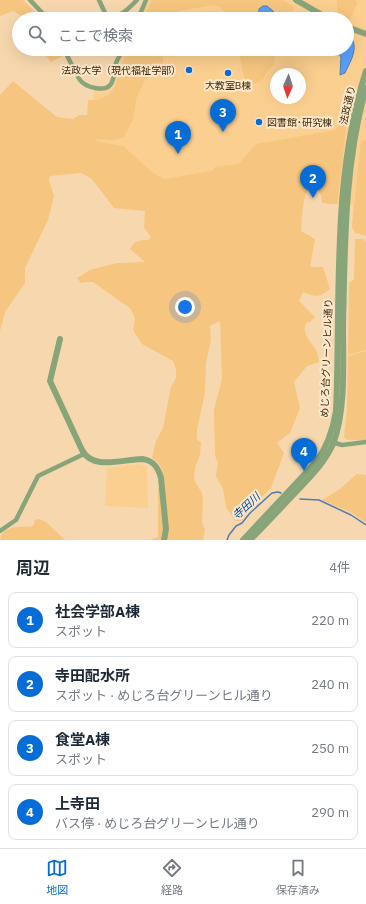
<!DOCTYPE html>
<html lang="ja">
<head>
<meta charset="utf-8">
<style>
  body { margin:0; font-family:"IBM Plex Sans","Noto Sans JP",sans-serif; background:#f2f2f3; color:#1f2937 }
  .compass { position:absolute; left:270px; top:68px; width:36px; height:36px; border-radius:50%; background:#fff; box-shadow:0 4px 16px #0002; rotate:183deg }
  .you { position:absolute; left:185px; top:307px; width:14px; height:14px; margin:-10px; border:3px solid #fff; border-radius:50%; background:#1a73e8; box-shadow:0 0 0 6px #1a73e833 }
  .badge { display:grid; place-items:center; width:26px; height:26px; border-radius:50%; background:#076dd6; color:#fff; font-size:13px; font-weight:700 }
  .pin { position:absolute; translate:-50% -33px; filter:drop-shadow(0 1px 2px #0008) }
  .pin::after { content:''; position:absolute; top:21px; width:14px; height:12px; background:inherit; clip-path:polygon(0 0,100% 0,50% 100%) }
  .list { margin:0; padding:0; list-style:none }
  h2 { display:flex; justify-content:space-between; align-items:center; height:52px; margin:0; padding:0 16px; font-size:17px }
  h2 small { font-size:13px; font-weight:400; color:#747a83 }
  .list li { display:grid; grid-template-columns:26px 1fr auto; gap:12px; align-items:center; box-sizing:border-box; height:56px; margin:0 8px 8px; padding:0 8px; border:1px solid #e0e1e3; border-radius:8px }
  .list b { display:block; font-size:15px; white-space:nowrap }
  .list p { margin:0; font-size:13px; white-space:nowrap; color:#747a83 }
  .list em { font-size:13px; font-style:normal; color:#747a83 }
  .icon { flex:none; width:22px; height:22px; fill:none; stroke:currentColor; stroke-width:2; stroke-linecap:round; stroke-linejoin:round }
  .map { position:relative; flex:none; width:366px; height:540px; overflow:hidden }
  .search { position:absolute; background:#fff; box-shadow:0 4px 16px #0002; left:12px; right:12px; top:12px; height:44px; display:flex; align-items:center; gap:10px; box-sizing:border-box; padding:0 14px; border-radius:22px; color:#747a83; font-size:15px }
  .sheet { height:308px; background:#fff }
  nav { display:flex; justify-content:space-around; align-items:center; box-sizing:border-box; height:56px; border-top:1px solid #e0e1e3; background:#fff; font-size:11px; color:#747a83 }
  nav a { display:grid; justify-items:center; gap:2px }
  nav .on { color:#076dd6 }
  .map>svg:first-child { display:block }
  .built { fill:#fbcf8f; fill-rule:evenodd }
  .green { fill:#f6c57f }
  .water { fill:#589ffa; stroke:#507cb2 }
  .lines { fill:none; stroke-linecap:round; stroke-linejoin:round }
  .stream { stroke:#507cb2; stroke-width:1.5 }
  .minor { stroke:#88a57a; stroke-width:4.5 }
  .tertiary { stroke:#88a57a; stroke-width:6 }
  .poi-dot { fill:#076dd6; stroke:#fce7cb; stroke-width:1.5 }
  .labels { text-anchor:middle; stroke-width:4; stroke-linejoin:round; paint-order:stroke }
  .poi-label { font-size:10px; fill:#3f2b0b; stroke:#fce7cb; text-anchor:end }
  .street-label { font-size:10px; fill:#3f2b0b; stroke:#fce7cb }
  .water-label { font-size:11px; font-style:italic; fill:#004e9e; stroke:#fce7cb }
</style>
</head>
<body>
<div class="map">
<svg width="366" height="540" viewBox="0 0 366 540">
  <rect width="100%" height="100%" fill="#f7d8ae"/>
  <g class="built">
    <path d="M148,0H366V228L352,227L353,206L322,203V194L318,187L158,193L85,149L94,90L104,92L113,87L118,73L120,60L125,49H347V19H140ZM276,74H300V98H276Z"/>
    <path d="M139,464L147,466L148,508L105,506L107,468Z"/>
  </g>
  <g class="green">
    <path d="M0,0H23L42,19H27L13,11L0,16Z"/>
    <path d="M152,0H283L293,6L294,8L288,19H227C225,12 224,7 215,5L178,11L170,19H143Z"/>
    <path d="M337,0H355L358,2L349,22L347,21V19H342L337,16Z"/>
    <path d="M41,49H59L63,56L51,62Z"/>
    <path d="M129,49H163V62L143,83L136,100L133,119L124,137L116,140L95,139L98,142L123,146L153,173L164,179L212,171L215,167L239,164L256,144L336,130L342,121L347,120L337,204L322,203L321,195L318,190C315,190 312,188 309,190C302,195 302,223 301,231L315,239L310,267H323L330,289C318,298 317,297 303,292L299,301L315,317L310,322L306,323C301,335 312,342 317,352C318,355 318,359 319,362L307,366L294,382L300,408L290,433L277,443L284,453L271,488L250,509L241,521H235L226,507L223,489L216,476L218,462L215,456L214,410L222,379L220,321L210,326L211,340L206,363L205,392L197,430V440L201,442L200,455L196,465L194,474L195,482L202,493L203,501L202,522L205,530L203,540H150L158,537V488L164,487C163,474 164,466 152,458L156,441L163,428L171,387L176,378V369L173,361L142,344L133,330L135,319L131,309L93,282H87L81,283L77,278L90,270L117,263L145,262L130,249C134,241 139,240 148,240L151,237L144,228L145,211L114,208L92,179L81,173L50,176L49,180L54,196L48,220L25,268V283L5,312L0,331V95L13,81L57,117L73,119L79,115H87L88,100H97L109,95L115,86L122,64Z"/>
    <path d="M238,49H277L273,66C265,70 267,77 260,82C256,84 251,84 246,85Z"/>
    <path d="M366,140V236L355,233L352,227L361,141Z"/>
    <path d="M355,239H363L366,242V350L348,355L349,283L354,279Z"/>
    <path d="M366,351V440H348L344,437L347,408L348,356Z"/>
    <path d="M357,474L366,475V523L352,513L322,500L340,489Z"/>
    <path d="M39,519L46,522L65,540H0C1,538 1,535 2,534C7,526 24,526 31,527L34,525L35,520Z"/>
  </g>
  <g class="water">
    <path d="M263,6H267L273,11L275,19H258L259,9Z"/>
    <path d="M347,37L352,39C358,50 350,62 345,73L340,75L341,57L335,49H347Z"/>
  </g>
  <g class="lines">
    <g class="stream">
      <path d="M300,499L319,500L351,515L366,525"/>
      <path d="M227,540L229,535L236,526L242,523L250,513L272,493L278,492L281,493"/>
    </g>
    <g class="minor">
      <path d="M30,0L48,19"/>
      <path d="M99,0L106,15C121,18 127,10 137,0"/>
      <path d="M138,19L146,0"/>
      <path d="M64,49C69,59 74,71 80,80C85,87 105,93 111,84C115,77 114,70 116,63C118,58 121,54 123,49"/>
      <path d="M332,442L342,445L366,442"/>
      <path d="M0,531L16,520L38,476L84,454"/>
    </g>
    <g class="tertiary">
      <path d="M296,0L329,19"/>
      <path d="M347,27L366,34"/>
      <path d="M60,339L50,381L82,450C93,471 123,459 142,459C153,460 158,467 161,478L166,529L164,540"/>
      <path d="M243,540L316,462C327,447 333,430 336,411C341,298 331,180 366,71"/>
      <path d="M250,540C265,525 280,509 294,494C309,478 324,464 333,444C346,412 343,361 343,326C345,247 344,165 366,88"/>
    </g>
  </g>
  <g class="poi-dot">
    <circle cx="189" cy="70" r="4"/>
    <circle cx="228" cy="73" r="4"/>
    <circle cx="259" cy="122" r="4"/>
  </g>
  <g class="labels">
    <g class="poi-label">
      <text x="181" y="74">法政大学（現代福祉学部）</text>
      <text x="228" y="89" text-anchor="middle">大教室B棟</text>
      <text x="267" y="126" text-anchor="start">図書館･研究棟</text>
    </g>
    <g class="street-label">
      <text transform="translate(347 105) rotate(-77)" y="4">法政通り</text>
      <text transform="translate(326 358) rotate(-88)" y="4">めじろ台グリーンヒル通り</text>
    </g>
    <g class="water-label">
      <text transform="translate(246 506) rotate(-43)" y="4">寺田川</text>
    </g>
  </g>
</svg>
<svg class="compass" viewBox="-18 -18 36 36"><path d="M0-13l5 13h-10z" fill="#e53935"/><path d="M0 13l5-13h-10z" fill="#747a83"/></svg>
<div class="you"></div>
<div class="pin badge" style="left:178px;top:154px">1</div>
<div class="pin badge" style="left:313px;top:198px">2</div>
<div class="pin badge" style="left:223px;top:132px">3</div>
<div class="pin badge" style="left:304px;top:471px">4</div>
<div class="search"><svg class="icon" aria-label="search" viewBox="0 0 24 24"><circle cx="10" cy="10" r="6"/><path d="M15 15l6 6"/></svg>ここで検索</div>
</div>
<section class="sheet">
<h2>周辺<small>4件</small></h2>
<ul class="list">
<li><span class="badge">1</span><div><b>社会学部A棟</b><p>スポット</p></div><em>220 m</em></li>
<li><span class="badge">2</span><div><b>寺田配水所</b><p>スポット · めじろ台グリーンヒル通り</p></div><em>240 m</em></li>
<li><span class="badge">3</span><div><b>食堂A棟</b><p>スポット</p></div><em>250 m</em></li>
<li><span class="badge">4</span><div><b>上寺田</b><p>バス停 · めじろ台グリーンヒル通り</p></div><em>290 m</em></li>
</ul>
</section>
<nav>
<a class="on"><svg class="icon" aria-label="map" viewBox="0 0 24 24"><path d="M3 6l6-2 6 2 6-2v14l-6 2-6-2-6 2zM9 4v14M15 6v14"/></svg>地図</a>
<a><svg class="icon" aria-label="directions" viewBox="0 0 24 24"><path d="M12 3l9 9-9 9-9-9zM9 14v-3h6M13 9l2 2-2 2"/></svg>経路</a>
<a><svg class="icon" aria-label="saved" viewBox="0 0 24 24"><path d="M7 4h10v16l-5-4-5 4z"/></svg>保存済み</a>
</nav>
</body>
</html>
